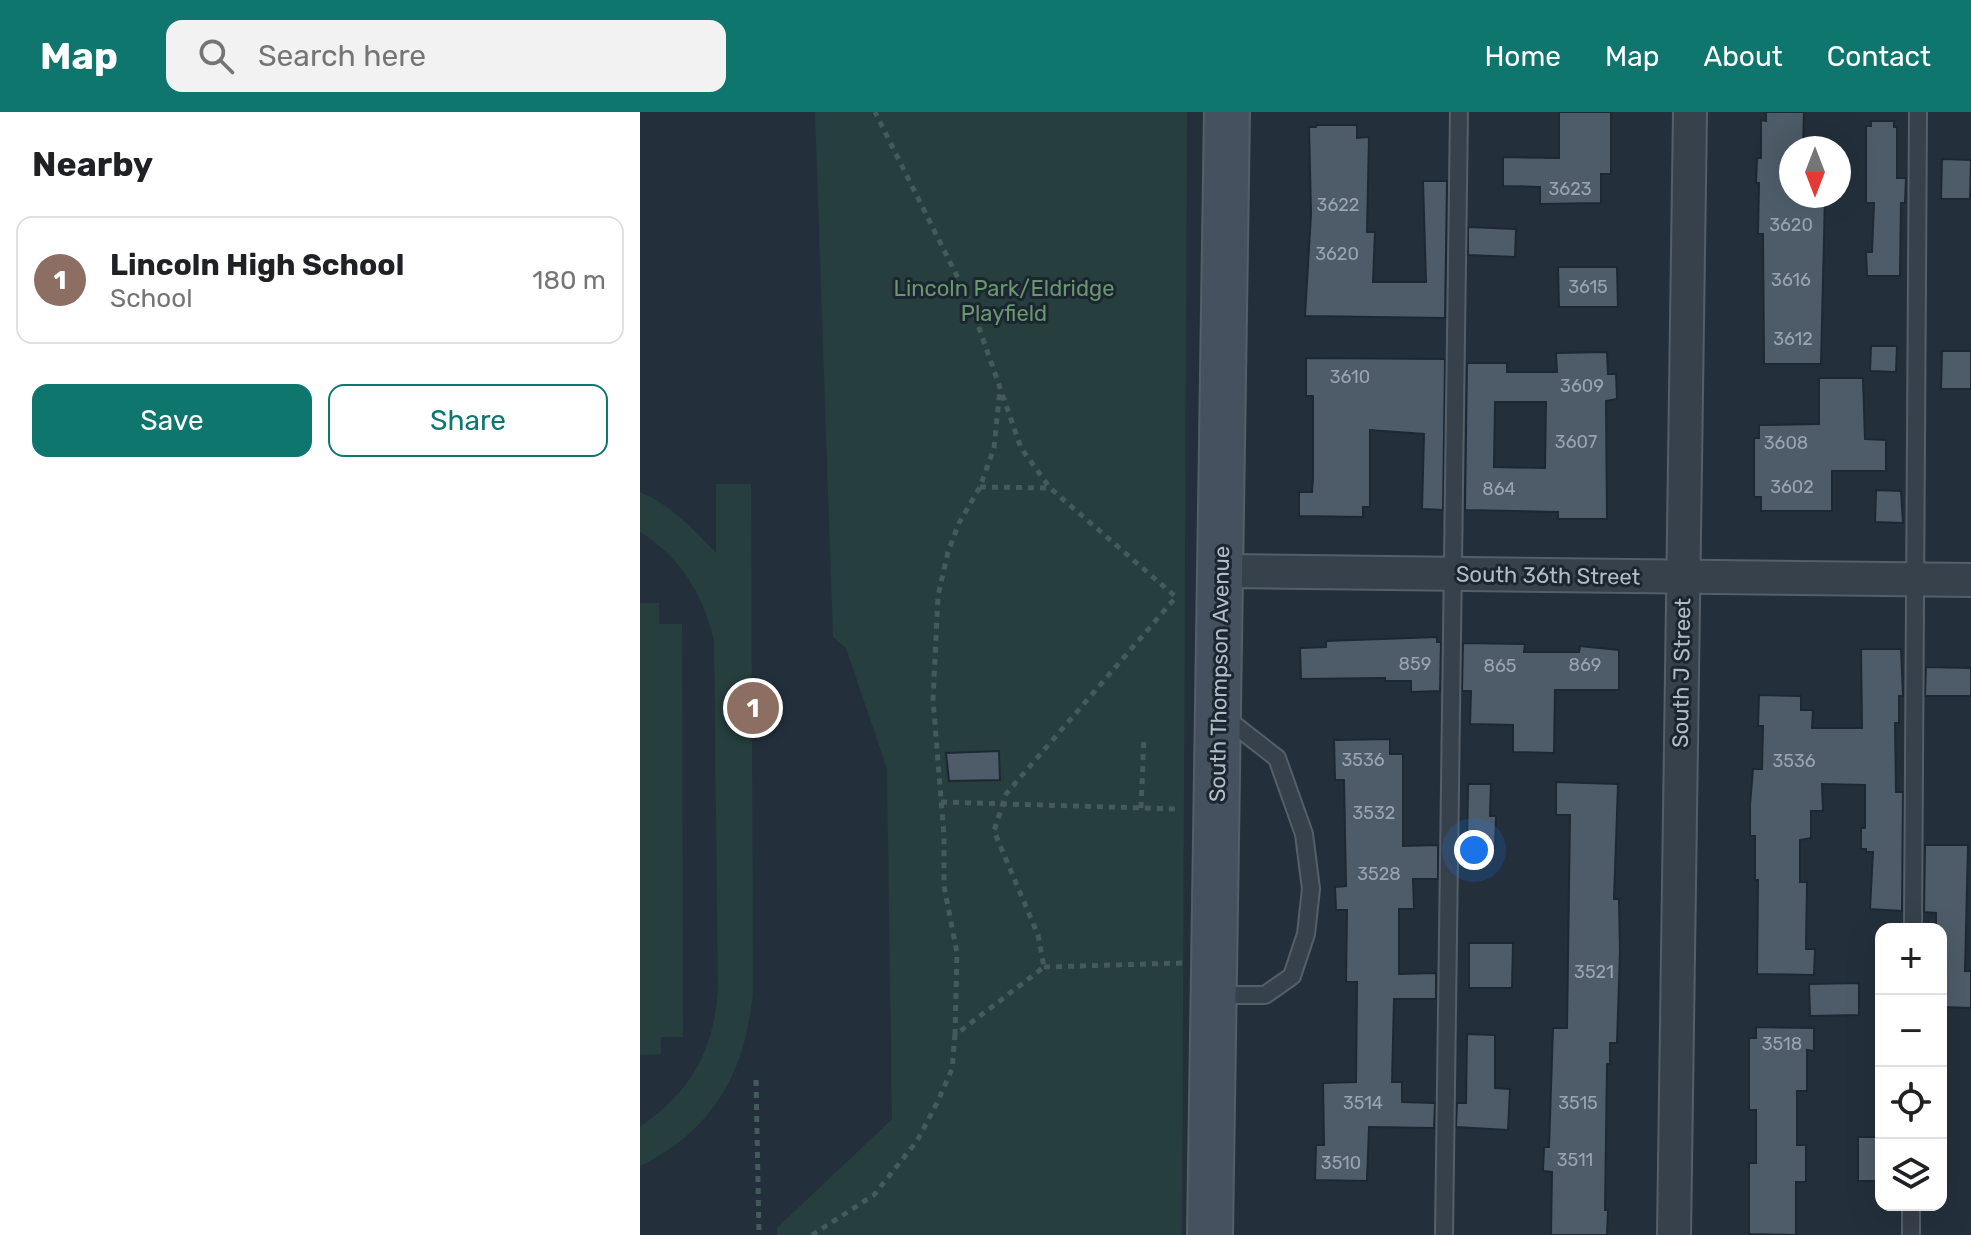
<!DOCTYPE html>
<html lang="en">
<head>
<meta charset="utf-8">
<style>
  body { margin:0; font-family:Rubik,sans-serif; background:#f2f2f2; color:#202124 }
  .controls { position:absolute; right:24px; bottom:24px; display:grid; overflow:hidden; border-radius:16px; box-shadow:0 8px 32px #0002 }
  .controls button { width:72px; height:72px; display:grid; place-items:center; padding:0; border:0; border-bottom:2px solid #e0e0e0; background:#fff; color:#202124; font:40px sans-serif }
  .compass { position:absolute; left:1139px; top:24px; width:72px; height:72px; border-radius:50%; background:#fff; box-shadow:0 8px 32px #0002; rotate:180deg }
  .you { position:absolute; left:834px; top:738px; width:28px; height:28px; margin:-20px; border:6px solid #fff; border-radius:50%; background:#1a73e8; box-shadow:0 0 0 12px #1a73e833 }
  .badge { display:grid; place-items:center; width:52px; height:52px; border-radius:50%; background:#0f766e; color:#fff; font-size:26px; font-weight:700 }
  .pin { position:absolute; translate:-50% -50%; border:4px solid #fff; box-shadow:0 2px 8px #0006 }
  .list { margin:0; padding:0; list-style:none }
  h2 { display:flex; justify-content:space-between; align-items:center; height:104px; margin:0; padding:0 32px; font-size:34px }
  h2 small { font-size:26px; font-weight:400; color:#757577 }
  .list li { display:grid; grid-template-columns:52px 1fr auto; gap:24px; align-items:center; box-sizing:border-box; height:128px; margin:0 16px 16px; padding:0 16px; border:2px solid #e0e0e0; border-radius:16px }
  .list b { display:block; font-size:30px; white-space:nowrap }
  .list p { margin:0; font-size:26px; white-space:nowrap; color:#757577 }
  .list em { font-size:26px; font-style:normal; color:#757577 }
  .actions { display:flex; gap:16px; padding:24px 32px }
  .actions a { flex:1; padding:18px 0; border:2px solid #0f766e; border-radius:16px; text-align:center; font-size:28px; color:#0f766e }
  .actions .main { background:#0f766e; color:#fff }
  .icon { flex:none; width:44px; height:44px; fill:none; stroke:currentColor; stroke-width:2; stroke-linecap:round; stroke-linejoin:round }
  .map { position:relative; flex:none; width:1331px; height:1123px; overflow:hidden }
  header { display:flex; align-items:center; gap:48px; box-sizing:border-box; height:112px; padding:0 40px; background:#0f766e; color:#fff }
  header strong { font-size:38px }
  nav { display:flex; gap:44px; margin-inline-start:auto; font-size:28px }
  .search { width:560px; height:72px; background:#f2f2f2; display:flex; align-items:center; gap:20px; box-sizing:border-box; padding:0 28px; border-radius:16px; color:#757577; font-size:30px }
  main { display:flex }
  aside { flex:1; background:#fff }
  .map>svg:first-child { display:block }
  .green { fill:#263e3d }
  .building { fill:#4e5c69; stroke:#1e2832; stroke-width:2; fill-rule:evenodd }
  .lines { fill:none; stroke-linecap:round; stroke-linejoin:round }
  .service-casing { stroke:#555f69; stroke-width:20 }
  .minor-casing { stroke:#555f69; stroke-width:36 }
  .secondary-casing { stroke:#555f69; stroke-width:48 }
  .path { stroke:#455a5a; stroke-width:5; stroke-dasharray:6 6; stroke-linecap:butt }
  .service { stroke:#37414b; stroke-width:16 }
  .minor { stroke:#37414b; stroke-width:32 }
  .secondary { stroke:#45515e; stroke-width:44 }
  .labels { text-anchor:middle; stroke-width:6; stroke-linejoin:round; paint-order:stroke }
  .number-label { font-size:18px; fill:#99a4b0 }
  .park-label { font-size:22px; fill:#69976e; stroke:#1c2630 }
  .street-label { font-size:22px; fill:#b2bcc7; stroke:#1c2630 }
</style>
</head>
<body>
<header>
<strong>Map</strong>
<div class="search"><svg class="icon" aria-label="search" viewBox="0 0 24 24"><circle cx="10" cy="10" r="6"/><path d="M15 15l6 6"/></svg>Search here</div>
<nav><a>Home</a><a>Map</a><a>About</a><a>Contact</a></nav>
</header>
<main>
<aside>
<h2>Nearby<small></small></h2>
<ul class="list">
<li><span class="badge" style="background:#8d6e63">1</span><div><b>Lincoln High School</b><p>School</p></div><em>180 m</em></li>
</ul>
<div class="actions"><a class="main">Save</a><a>Share</a></div>
</aside>
<div class="map">
<svg width="1331" height="1123" viewBox="0 0 1331 1123">
  <rect width="100%" height="100%" fill="#23303b"/>
  <g class="green">
    <path d="M175,0H547L542,1123H137V1116L252,1007L247,657L206,536L193,525Z"/>
    <path d="M76,372H111L113,878C107,957 74,1019 0,1054V1015C51,979 73,941 78,878L74,528C63,483 41,445 0,420V380C31,393 53,417 76,441Z"/>
    <path d="M0,491H19V512H42L43,925H21V942L0,943Z"/>
  </g>
  <g class="building">
    <path d="M919,0H971V62H961V91L900,92V75L863,74V45L919,46Z"/>
    <path d="M1126,0H1164L1163,36H1151V84H1185L1181,252H1124L1123,122H1118L1119,71H1116L1117,46H1121V8L1126,9Z"/>
    <path d="M1231,9H1254V15H1257V66H1266L1265,91H1261L1260,164H1227L1226,140H1232L1234,91H1226V14H1231Z"/>
    <path d="M677,13H717V26L729,25L727,120H735L733,170H786L783,69H807L805,206L665,204L671,102L669,15H676Z"/>
    <path d="M1302,47L1331,48L1330,87H1301Z"/>
    <path d="M828,115L876,117L875,145L828,143Z"/>
    <path d="M918,155H977L978,195H919Z"/>
    <path d="M1231,234H1257L1256,260L1230,259Z"/>
    <path d="M1302,239H1331V277H1301Z"/>
    <path d="M967,240L968,262H976L977,287L966,289L967,407H918V400L825,398L827,251H867V260H917L916,241ZM855,290H906L905,356L854,355Z"/>
    <path d="M666,246L805,247L803,398L782,397L784,322L730,318V395H723V405L659,404V380H672L673,366V284H666Z"/>
    <path d="M1179,266H1223L1225,327L1246,328V359H1192V399H1121V385H1114V326H1119V313L1179,312Z"/>
    <path d="M1236,378L1261,379L1263,411L1235,410Z"/>
    <path d="M797,525V530H801L800,579L771,580V569H745V566L661,567L660,536L686,535V529Z"/>
    <path d="M823,531L885,532L884,540H939L940,534L979,538V578H915L914,641L873,640V613L830,612L831,579H822Z"/>
    <path d="M1221,537H1261L1263,584H1259V611H1255L1256,680H1263L1262,799L1230,797L1233,740H1226V737H1221V716H1225V673L1182,672L1183,699H1171V726L1160,728V770H1167L1166,837H1175L1174,863L1117,862L1118,768H1115V724H1110V693L1113,657H1122L1123,614H1118L1119,583L1161,584V598H1173L1172,616H1222Z"/>
    <path d="M1286,555L1331,556V584H1285Z"/>
    <path d="M750,627V642H763V734L798,733V767H773L774,797H759V862L796,861V887H754L752,970H762V990L795,991L794,1016L729,1015L727,1069L675,1068L676,1033H684L683,971L716,970L717,870H706L707,798H696L695,775L706,774L704,668H695L694,628Z"/>
    <path d="M359,639L360,668L309,669L306,641Z"/>
    <path d="M916,670L978,672L974,787H979L980,839L977,931H970V952H967L965,1098H968L967,1123H911L912,1060L903,1059L904,1035H909L913,916H927L930,703H916Z"/>
    <path d="M828,672H851L850,704H856L855,737L827,736Z"/>
    <path d="M1285,733H1328L1325,859H1331V896L1301,895V817H1296V801L1284,800Z"/>
    <path d="M829,831H873L872,876H829Z"/>
    <path d="M1219,871V903L1170,904L1169,872Z"/>
    <path d="M1116,915L1174,916V939L1167,938V979H1157V1033H1166V1070H1156V1123L1109,1122V1051H1116V998H1109V926H1116Z"/>
    <path d="M827,922L855,923V976L870,977L868,1018L816,1015L817,991H826Z"/>
    <rect x="1218" y="1025" width="23" height="44"/>
  </g>
  <g class="lines">
    <g class="service-casing">
      <g id="service">
        <path d="M1273,817L1278,0"/>
        <path d="M575,883H625L652,864L666,822L671,777L664,722L637,646L583,604"/>
        <path d="M804,1123L819,0"/>
        <path d="M1271,1123V1093"/>
      </g>
    </g>
    <g class="minor-casing">
      <g id="minor">
        <path d="M581,459L1331,468"/>
        <path d="M1034,1123L1050,0"/>
      </g>
    </g>
    <g class="secondary-casing">
      <path id="secondary" d="M570,1123L587,0"/>
    </g>
    <g class="path">
      <path d="M340,375L409,376"/>
      <path d="M301,690L537,697"/>
      <path d="M501,696L504,625"/>
      <path d="M404,855L542,851"/>
      <path d="M315,923L317,841L304,774V724L293,588L298,484L308,440L319,411L340,375L354,336L360,277"/>
      <path d="M116,968L119,1123"/>
      <path d="M172,1123L234,1083L277,1029L298,989L312,957L315,923L404,855L398,823L354,719L366,682L536,485L410,376L381,336L330,190L235,0"/>
    </g>
    <use href="#service" class="service"/>
    <use href="#minor" class="minor"/>
    <use href="#secondary" class="secondary"/>
  </g>
  <g class="labels">
    <g class="number-label">
      <text x="930" y="83">3623</text>
      <text x="698" y="99">3622</text>
      <text x="1151" y="119">3620</text>
      <text x="697" y="148">3620</text>
      <text x="1151" y="174">3616</text>
      <text x="948" y="181">3615</text>
      <text x="1153" y="233">3612</text>
      <text x="710" y="271">3610</text>
      <text x="942" y="280">3609</text>
      <text x="936" y="336">3607</text>
      <text x="1146" y="337">3608</text>
      <text x="1152" y="381">3602</text>
      <text x="859" y="383">864</text>
      <text x="775" y="558">859</text>
      <text x="945" y="559">869</text>
      <text x="860" y="560">865</text>
      <text x="723" y="654">3536</text>
      <text x="1154" y="655">3536</text>
      <text x="734" y="707">3532</text>
      <text x="739" y="768">3528</text>
      <text x="954" y="866">3521</text>
      <text x="1142" y="938">3518</text>
      <text x="723" y="997">3514</text>
      <text x="938" y="997">3515</text>
      <text x="935" y="1054">3511</text>
      <text x="701" y="1057">3510</text>
    </g>
    <g class="park-label">
      <text x="364" y="184">Lincoln Park/Eldridge<tspan x="364" dy="25">Playfield</tspan></text>
    </g>
    <g class="street-label">
      <text transform="translate(908 463) rotate(1)" y="8">South 36th Street</text>
      <text transform="translate(1041 561) rotate(-89)" y="8">South J Street</text>
      <text transform="translate(579 562) rotate(-89)" y="8">South Thompson Avenue</text>
    </g>
  </g>
</svg>
<div class="controls">
<button>+</button>
<button>−</button>
<button><svg class="icon" aria-label="locate" viewBox="0 0 24 24"><circle cx="12" cy="12" r="6"/><path d="M12 2v4M12 18v4M2 12h4M18 12h4"/></svg></button>
<button><svg class="icon" aria-label="layers" viewBox="0 0 24 24"><path d="M12 4l9 5-9 5-9-5zM3 14l9 5 9-5"/></svg></button>
</div>
<svg class="compass" viewBox="-18 -18 36 36"><path d="M0-13l5 13h-10z" fill="#e53935"/><path d="M0 13l5-13h-10z" fill="#757577"/></svg>
<div class="you"></div>
<div class="pin badge" style="left:113px;top:596px;background:#8d6e63">1</div>
</div>
</main>
</body>
</html>
